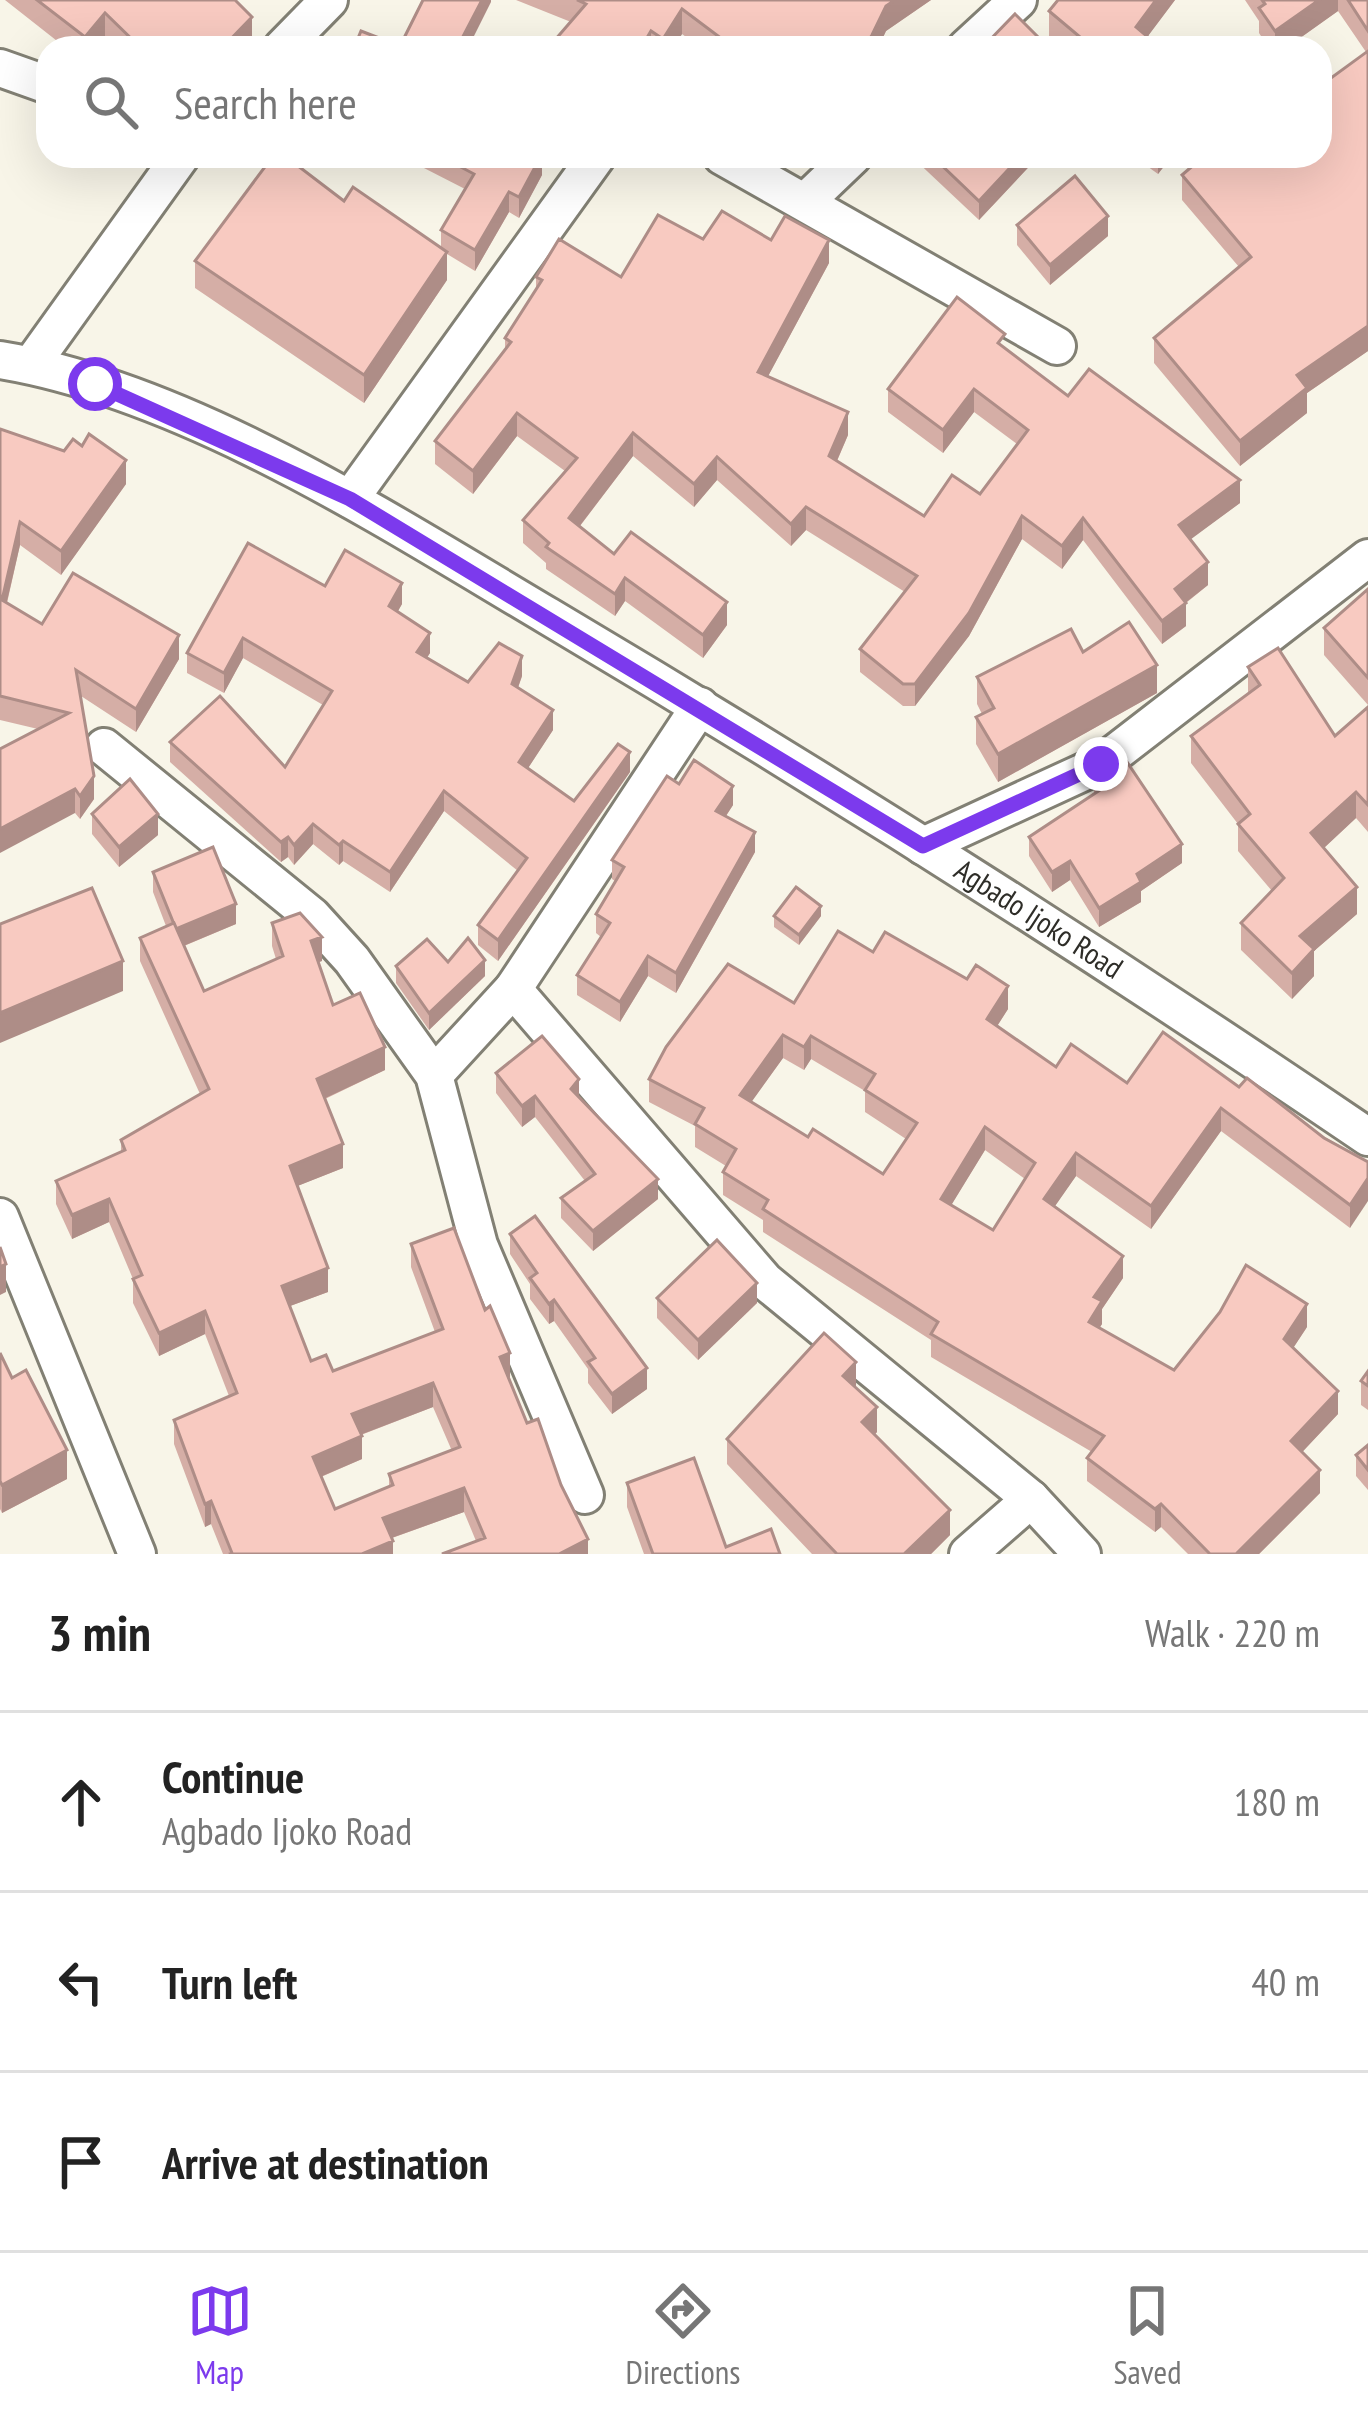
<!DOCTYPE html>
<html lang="en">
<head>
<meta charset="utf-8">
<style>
  body { margin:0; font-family:"PT Sans Narrow",sans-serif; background:#f6f6f6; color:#222 }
  .stop { position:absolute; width:36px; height:36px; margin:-27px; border:9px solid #7c3aed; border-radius:50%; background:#fff }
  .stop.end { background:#7c3aed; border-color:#fff; box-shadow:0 3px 12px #0008 }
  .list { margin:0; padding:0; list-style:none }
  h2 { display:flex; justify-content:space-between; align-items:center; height:156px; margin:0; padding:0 48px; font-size:51px }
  h2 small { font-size:39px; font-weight:400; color:#767676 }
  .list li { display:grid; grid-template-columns:78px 1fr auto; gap:36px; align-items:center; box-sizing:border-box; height:180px; padding:0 48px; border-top:3px solid #e0e0e0 }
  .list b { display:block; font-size:45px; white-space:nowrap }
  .list p { margin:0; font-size:39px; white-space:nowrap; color:#767676 }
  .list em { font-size:39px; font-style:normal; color:#767676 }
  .icon { flex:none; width:66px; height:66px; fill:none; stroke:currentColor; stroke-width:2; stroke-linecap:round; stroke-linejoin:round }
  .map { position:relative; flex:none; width:1368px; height:1554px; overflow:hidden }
  .search { position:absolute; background:#fff; box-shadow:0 12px 48px #0002; left:36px; right:36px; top:36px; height:132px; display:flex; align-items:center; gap:30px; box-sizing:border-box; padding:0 42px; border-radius:36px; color:#767676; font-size:45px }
  .sheet { height:696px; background:#fff }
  nav { display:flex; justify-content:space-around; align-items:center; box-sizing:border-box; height:168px; border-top:3px solid #e0e0e0; background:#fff; font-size:33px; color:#767676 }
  nav a { display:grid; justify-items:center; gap:6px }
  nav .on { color:#7c3aed }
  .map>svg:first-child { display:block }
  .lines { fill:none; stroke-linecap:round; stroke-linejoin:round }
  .minor-casing { stroke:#828074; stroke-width:42 }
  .minor { stroke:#fff; stroke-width:36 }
  .wall { fill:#d5aea6; fill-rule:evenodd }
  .shaded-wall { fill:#ae8d87 }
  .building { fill:#f8cac1; stroke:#ae8d87; stroke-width:3; fill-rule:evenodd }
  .route { stroke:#7c3aed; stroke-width:15 }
  .labels { text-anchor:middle; stroke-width:9; stroke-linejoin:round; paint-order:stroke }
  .street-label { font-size:30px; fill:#2e2d28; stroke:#fff }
</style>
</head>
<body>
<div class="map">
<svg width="1368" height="1554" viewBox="0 0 1368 1554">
  <rect width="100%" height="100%" fill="#f8f5e8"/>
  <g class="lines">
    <g class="minor-casing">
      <g id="minor">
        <path d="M282,48L329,0"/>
        <path d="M966,48L1018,0"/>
        <path d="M0,68L48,85"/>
        <path d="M722,156L1057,346"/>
        <path d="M805,202L853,156"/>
        <path id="s1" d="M0,360C188,391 386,520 548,616C826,781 1100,955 1368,1137"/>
        <path d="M31,365L181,156"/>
        <path d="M350,499L597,156"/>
        <path d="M104,747L312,916L352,960L434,1075L479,1245L585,1495"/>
        <path d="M923,846L1101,764L1368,558"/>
        <path d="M513,989L765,1281L1031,1499L1082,1554"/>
        <path d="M434,1075L513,989L700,706"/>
        <path d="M0,1217L137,1554"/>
        <path d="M968,1554L1031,1499"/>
      </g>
    </g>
    <use href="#minor" class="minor"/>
  </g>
  <g class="wall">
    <path d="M5,0H235L252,42L246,48H115L105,38L97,48H66Z"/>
    <path d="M516,0H931L886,31L878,48H701L682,34L673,48H548L571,22Z"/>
    <path d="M1058,0H1175L1147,37L1161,48H1063L1049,36V11Z"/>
    <path d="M1245,0H1368V351L1307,393V413L1240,466L1154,363V338L1239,267L1182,200V175L1320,156L1366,52L1338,11L1286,48H1269L1259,33V21Z"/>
    <path d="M257,156H287L344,201L441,248V230L465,189L422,167V157L421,156H542V175L519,218L509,212L475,271L447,254V280L364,403L195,288V261L268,163Z"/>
    <path d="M911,156H1039L979,220Z"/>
    <path d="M1133,156H1172L1158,174Z"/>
    <path d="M1017,225L1108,236L1050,285L1017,245Z"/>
    <path d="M703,239L771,240L829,263L768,376L848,435L837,461L924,516L980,494L1017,444L974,412L943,453L888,412V389L1005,349L1068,396L1240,503L1190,539L1208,585L1186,603V626L1162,644L1083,540L1062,569L1022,539L969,636L915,706H903L860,672V649L905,592L806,530L791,546L717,480L694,507L633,456L580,526L614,554L727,625L703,658L625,601L615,616L546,569V563L523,543V520L565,471L517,436L473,494L435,464V441L505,350V338L536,289V277H621Z"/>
    <path d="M0,429L126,484L61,575L20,545L7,603L42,624L179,659L136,732L81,696L94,799L80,819L75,813L38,729L0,720Z"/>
    <path d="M325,586L402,604L397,612L430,653L427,658L468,682L522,676L518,688L553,730L528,768L574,801L630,772L498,961L478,945V925L518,871L444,811L390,892L343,861L339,865L313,844L294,865L288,857L281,862L170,762V742L285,767L323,705L243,658L224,693L187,673V653Z"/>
    <path d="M1368,589V705L1324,655V628Z"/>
    <path d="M1083,652L1157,693L998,782L976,744V717L982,714L977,704V677Z"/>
    <path d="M1248,667L1335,736L1368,707V832L1356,818L1324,848L1357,914L1314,951V976L1292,999L1241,950V923L1272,891L1238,851V824L1191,763V736L1248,694Z"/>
    <path d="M1094,773L1182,863L1141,891V902L1099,927L1070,880L1052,892L1029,856V837L1094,794Z"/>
    <path d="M679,784L733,805L726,816L755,852L676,993L648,976L620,1022L577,995V975L601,937L596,933V914L615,881L612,879V860Z"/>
    <path d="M92,814L158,835L119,867L92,834Z"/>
    <path d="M153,872L236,924L184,946L204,991L276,959L272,946V923L322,961L318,962L333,1005L385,1070L325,1099L343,1168L297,1186L328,1292L290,1306L311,1361L333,1371L435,1332L411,1267V1244L510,1377L508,1378L527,1423L561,1485L588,1554L476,1541L464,1512L392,1538L393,1554H223L211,1524L205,1527L174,1444V1420L229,1396L205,1334L159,1356L133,1303V1279L109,1222L72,1239L56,1204V1181L121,1152V1140L200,1094L140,961V938L166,926L153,892ZM433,1407L452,1451L389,1474V1486L335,1509L321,1477L362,1459L361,1435Z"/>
    <path d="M774,916H821L799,945L774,927Z"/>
    <path d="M873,952L1008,1009L997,1026L1056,1067L1127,1083L1239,1087L1368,1162L1350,1228L1221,1131L1151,1229L1076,1176L1054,1207L1123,1278L1102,1309V1324L1099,1328L1174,1370L1307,1327L1293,1348L1338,1414L1302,1452L1320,1493L1259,1554H1188L1161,1527L1155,1532L1087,1481V1458L1092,1452L931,1357V1340L763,1232V1220L723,1195V1172L726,1166L695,1147V1126L649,1102V1079L794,1003ZM783,1058L804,1070L811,1059L865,1091V1112L906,1139L883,1174L808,1137L751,1102ZM985,1150L1025,1179L993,1230L951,1205Z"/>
    <path d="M448,962L485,976L429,1030L396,983V966Z"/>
    <path d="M496,1073L579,1097L658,1199L593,1251L561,1218V1198L585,1181L535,1117L522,1127L496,1093Z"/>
    <path d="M510,1234L647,1389L612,1414L588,1383V1369L554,1321L549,1324L530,1299V1284L510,1254Z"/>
    <path d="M657,1298L757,1303L698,1360L657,1318Z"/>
    <path d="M0,1353L67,1479L2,1513L0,1509Z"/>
    <path d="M1368,1371V1410L1361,1405V1381Z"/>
    <path d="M855,1388L877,1432L875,1434L950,1535L931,1554H812L727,1464V1439Z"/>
    <path d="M1368,1445V1490L1356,1476V1455Z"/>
    <path d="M627,1483L726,1547L780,1554H644L627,1507Z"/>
  </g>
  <g class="shaded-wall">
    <path d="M482,0H491V2L468,48H457Z"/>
    <path d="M895,0H931L886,31L878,48H863L886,6Z"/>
    <path d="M1156,0H1175L1139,48L1136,27Z"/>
    <path d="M1319,0H1338V11L1286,48H1275V31Z"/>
    <path d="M682,9V34L673,48H663V39Z"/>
    <path d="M105,13V38L97,48H85V37Z"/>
    <path d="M252,17V42L246,48H222Z"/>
    <path d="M651,31V48H641Z"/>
    <path d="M1037,36V48H1025Z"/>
    <path d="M542,156V175L519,218V197Z"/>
    <path d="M1021,156H1039L979,220V201Z"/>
    <path d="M1158,156H1172L1158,174Z"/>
    <path d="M509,192V212L475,271V250Z"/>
    <path d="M1108,216V236L1050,285V265Z"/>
    <path d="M829,240V263L758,395V372Z"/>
    <path d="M447,252V280L364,403V375Z"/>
    <path d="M1368,326V351L1307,393V413L1240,466V441L1297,375Z"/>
    <path d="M974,389V412L943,453V430Z"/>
    <path d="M848,412V435L829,479V456Z"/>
    <path d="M517,413V436L473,494V471Z"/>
    <path d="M633,433V456L569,540V518Z"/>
    <path d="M717,457V480L694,507V484Z"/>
    <path d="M126,460V484L61,575V551Z"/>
    <path d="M1240,480V503L1179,548V525Z"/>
    <path d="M806,507V530L791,546V524Z"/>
    <path d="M1022,516V539L969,636L915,706V684Z"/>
    <path d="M1083,518V540L1062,569V546Z"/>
    <path d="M20,522V545L2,623V600Z"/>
    <path d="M1208,562V585L1175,611V589Z"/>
    <path d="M625,578V601L615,616V594Z"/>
    <path d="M402,583V604L389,627V606Z"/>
    <path d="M727,602V625L703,658V635Z"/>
    <path d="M1186,603V626L1162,644V621Z"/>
    <path d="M430,633V653L417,672V652Z"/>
    <path d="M179,635V659L136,732V709Z"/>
    <path d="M243,638V658L224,693V673Z"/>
    <path d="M522,656V676L512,704V684Z"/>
    <path d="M1157,665V693L998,782V754Z"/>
    <path d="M553,710V730L519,782V762Z"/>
    <path d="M630,752V772L498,961V940Z"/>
    <path d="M94,776V799L80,819V796Z"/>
    <path d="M733,786V805L716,831V811Z"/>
    <path d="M75,789V813L0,853V829Z"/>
    <path d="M444,791V811L390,892V872Z"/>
    <path d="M1356,792V818L1311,860V833Z"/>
    <path d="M158,814V835L119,867V847Z"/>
    <path d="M313,824V844L294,865V845Z"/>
    <path d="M755,832V852L676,993V973Z"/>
    <path d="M288,837V857L281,862V842Z"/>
    <path d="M343,841V861L339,865V845Z"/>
    <path d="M1182,844V863L1141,891V902L1099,927V908L1137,874Z"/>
    <path d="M1070,861V880L1052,892V872Z"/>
    <path d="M1357,887V914L1314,951V976L1292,999V973L1300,936Z"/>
    <path d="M236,904V924L176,949V929Z"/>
    <path d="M821,906V916L799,945V935Z"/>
    <path d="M322,937V961L311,965V941Z"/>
    <path d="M648,956V976L620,1022V1002Z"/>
    <path d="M485,960V976L429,1030V1013Z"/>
    <path d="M123,961V991L0,1043V1013Z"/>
    <path d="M1008,986V1009L987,1042V1019Z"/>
    <path d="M783,1035V1058L740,1118V1095Z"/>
    <path d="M811,1036V1059L804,1070V1047Z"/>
    <path d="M385,1047V1070L317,1102V1079Z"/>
    <path d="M579,1079V1100L571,1089Z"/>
    <path d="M535,1096V1117L522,1127V1106Z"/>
    <path d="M1221,1108V1131L1151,1229V1206Z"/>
    <path d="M985,1127V1150L941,1222V1199Z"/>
    <path d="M343,1144V1168L290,1189V1166Z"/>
    <path d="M1076,1153V1176L1044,1222V1199Z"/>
    <path d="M1368,1178V1201L1350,1228V1205Z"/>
    <path d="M658,1179V1199L593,1251V1231Z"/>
    <path d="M109,1199V1222L72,1239V1215Z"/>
    <path d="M1123,1256V1278L1102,1309V1324L1089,1345V1322L1094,1297Z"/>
    <path d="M6,1264V1292L0,1295V1267Z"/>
    <path d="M328,1268V1292L282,1309V1286Z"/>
    <path d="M757,1283V1303L698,1360V1340Z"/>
    <path d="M554,1300V1321L549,1324V1304Z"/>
    <path d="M1307,1304V1327L1284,1362V1339Z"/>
    <path d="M205,1311V1334L159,1356V1333Z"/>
    <path d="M510,1353V1377L500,1381V1357Z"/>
    <path d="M856,1362V1387L843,1376Z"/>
    <path d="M647,1368V1389L612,1414V1394Z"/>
    <path d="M433,1383V1407L352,1438V1414Z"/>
    <path d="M1338,1391V1414L1291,1464V1441Z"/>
    <path d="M877,1407V1432L862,1448V1422Z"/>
    <path d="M362,1436V1459L313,1480V1457Z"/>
    <path d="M67,1450V1479L2,1513V1485Z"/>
    <path d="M1320,1470V1493L1259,1554H1236Z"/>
    <path d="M464,1488V1512L383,1541V1518Z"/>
    <path d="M211,1501V1524L205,1527V1504Z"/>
    <path d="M1161,1504V1527L1155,1532V1509Z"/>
    <path d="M950,1510V1535L931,1554H904Z"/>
    <path d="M588,1539V1554H559Z"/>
    <path d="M393,1541V1554H362Z"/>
  </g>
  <g class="building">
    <path d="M37,0H235L252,17L222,48H141L105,13L85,37Z"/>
    <path d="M423,0H482L457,48H354L361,31L400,46Z"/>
    <path d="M577,0H895L886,6L872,35L863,48H734L682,9L663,39L651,31L641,48H548L586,4Z"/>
    <path d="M1058,0H1156L1136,27L1161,48H1093L1049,11Z"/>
    <path d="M1262,0H1319L1275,31L1259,8L1265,4Z"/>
    <path d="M1348,0H1368V31Z"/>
    <path d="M1015,14L1037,36L1025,48H979L983,47Z"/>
    <path d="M1368,51V326L1297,375L1307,388L1240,441L1154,338L1251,257L1182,175L1204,156H1320V86Z"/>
    <path d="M273,156H285L344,201L353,187L447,252L364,375L195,261Z"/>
    <path d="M440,156H541L519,197L509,192L475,250L441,230L474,174Z"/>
    <path d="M932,156H1021L979,201Z"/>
    <path d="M1075,176L1108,216L1050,265L1017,225Z"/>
    <path d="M722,211L771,240L785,216L829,240L758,372L848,412L829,456L924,516L952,475L980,494L1028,430L974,389L943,430L888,389L957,297L1005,334L998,343L1068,396L1089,369L1240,480L1179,525L1208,562L1175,589L1186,603L1162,621L1083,518L1062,546L1022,516L969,613L915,684H903L860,649L917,576L806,507L791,524L717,457L694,484L633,433L569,518L614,554L631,532L727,602L703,635L625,578L615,594L546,547L549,543L523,520L577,458L517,413L473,471L435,441L511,342L505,338L542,280L536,277L559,239L621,277L658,215L703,239Z"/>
    <path d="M0,429L64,451L73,439L82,446L89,434L126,460L61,551L20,522L2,600L42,624L73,573L179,635L136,709L76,670L94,776L80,796L75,789L0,829V749L69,713L0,696Z"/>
    <path d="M248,543L325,586L345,550L402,583L389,606L430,633L417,652L468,682L499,643L522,656L512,684L553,710L519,762L574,801L618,744L630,752L498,940L478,925L527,858L444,791L390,872L343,841L339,845L313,824L294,845L288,837L281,842L170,742L220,696L285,767L332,691L243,638L224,673L187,653Z"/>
    <path d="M1368,589V678L1324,628Z"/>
    <path d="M1129,622L1157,665L998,754L976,717L994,708L977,677L1071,629L1083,652Z"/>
    <path d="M1278,648L1335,736L1368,707V805L1356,792L1311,833L1357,887L1300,936L1314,949L1292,973L1241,923L1284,878L1238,824L1250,814L1191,736L1260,685L1248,667Z"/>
    <path d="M1123,756L1182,844L1137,874L1141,882L1099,908L1070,861L1052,872L1029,837L1103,788L1094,773Z"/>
    <path d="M694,760L733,786L716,811L755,832L676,973L648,956L620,1002L577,975L610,923L596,914L624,867L612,860L667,776L679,784Z"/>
    <path d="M130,779L158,814L119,847L92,814Z"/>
    <path d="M213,847L236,904L176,929L153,872Z"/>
    <path d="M796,887L821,906L799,935L774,916Z"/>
    <path d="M92,888L123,961L0,1013V924Z"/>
    <path d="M300,913L322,937L311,941L333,1005L360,993L385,1047L317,1079L343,1144L290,1166L328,1268L282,1286L311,1361L326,1355L333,1371L443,1329L411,1244L454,1228L485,1310L490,1306L510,1353L500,1357L527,1423L538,1419L561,1485L588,1539L559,1554H442L485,1538L464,1488L383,1518L393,1541L362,1554H229L232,1553L211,1501L205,1504L174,1420L237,1393L205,1311L159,1333L133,1279L142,1275L109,1199L72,1215L56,1181L125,1150L121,1140L209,1089L140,938L174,923L204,991L283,956L272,923ZM433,1383L460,1447L389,1474L393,1485L335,1509L313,1457L362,1436L352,1414Z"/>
    <path d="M838,931L873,952L885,932L967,979L976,965L1008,986L987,1019L1056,1067L1071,1044L1127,1083L1163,1032L1239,1087L1247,1078L1324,1138L1368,1162V1178L1350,1205L1221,1108L1151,1206L1076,1153L1044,1199L1123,1256L1094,1297L1102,1301L1089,1322L1174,1370L1220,1312L1246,1265L1307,1304L1284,1339L1338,1391L1291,1441L1320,1470L1236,1554H1210L1161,1504L1155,1509L1087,1458L1104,1436L931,1334L938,1322L763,1209L768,1200L723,1172L736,1149L695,1124L704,1108L649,1079L666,1047L728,964L794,1003ZM783,1035L804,1047L811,1036L875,1074L865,1090L917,1123L883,1174L813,1129L808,1137L740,1095ZM985,1127L1035,1163L993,1230L941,1199Z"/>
    <path d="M468,938L485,960L429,1013L396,966L427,939L448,962Z"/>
    <path d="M542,1036L579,1079L571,1089L658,1179L593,1231L561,1198L595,1174L535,1096L522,1106L496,1073Z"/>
    <path d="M535,1216L647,1368L612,1394L588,1362L595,1358L554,1300L549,1304L530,1278L537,1273L510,1234Z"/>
    <path d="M717,1240L757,1283L698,1340L657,1298Z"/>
    <path d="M0,1247L6,1264L0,1267Z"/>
    <path d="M824,1333L856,1362L843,1376L877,1407L862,1422L950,1510L904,1554H837L727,1439Z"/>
    <path d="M0,1353L12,1378L26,1370L67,1450L2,1485L0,1481Z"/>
    <path d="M1368,1371V1386L1361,1381Z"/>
    <path d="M1368,1445V1470L1356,1455Z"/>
    <path d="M694,1458L726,1547L771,1529L780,1554H653L627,1483Z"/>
  </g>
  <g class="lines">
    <path class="route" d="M95,384L350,499L923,846L1101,764"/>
  </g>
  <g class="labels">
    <g class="street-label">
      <text dy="10" stroke="none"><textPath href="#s1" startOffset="1185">Agbado Ijoko Road</textPath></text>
    </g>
  </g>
</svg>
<div class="stop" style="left:95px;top:384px"></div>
<div class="stop end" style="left:1101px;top:764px"></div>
<div class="search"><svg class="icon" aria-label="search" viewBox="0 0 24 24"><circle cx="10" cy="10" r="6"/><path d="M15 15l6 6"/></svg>Search here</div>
</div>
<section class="sheet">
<h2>3 min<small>Walk · 220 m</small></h2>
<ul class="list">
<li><svg class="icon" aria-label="ahead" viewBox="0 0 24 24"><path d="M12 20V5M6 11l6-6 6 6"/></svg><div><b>Continue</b><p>Agbado Ijoko Road</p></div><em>180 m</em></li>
<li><svg class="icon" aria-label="left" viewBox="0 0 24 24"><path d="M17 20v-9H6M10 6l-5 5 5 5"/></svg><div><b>Turn left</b></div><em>40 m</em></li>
<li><svg class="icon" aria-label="arrive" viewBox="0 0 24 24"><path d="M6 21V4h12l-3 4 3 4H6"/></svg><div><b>Arrive at destination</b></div></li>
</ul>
</section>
<nav>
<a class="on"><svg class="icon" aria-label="map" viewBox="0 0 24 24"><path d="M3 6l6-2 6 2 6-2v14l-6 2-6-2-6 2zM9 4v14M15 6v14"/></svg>Map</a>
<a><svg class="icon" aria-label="directions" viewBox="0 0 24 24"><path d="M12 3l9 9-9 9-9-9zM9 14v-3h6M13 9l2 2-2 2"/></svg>Directions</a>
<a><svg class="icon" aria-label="saved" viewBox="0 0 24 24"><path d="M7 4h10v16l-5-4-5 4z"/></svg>Saved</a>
</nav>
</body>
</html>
